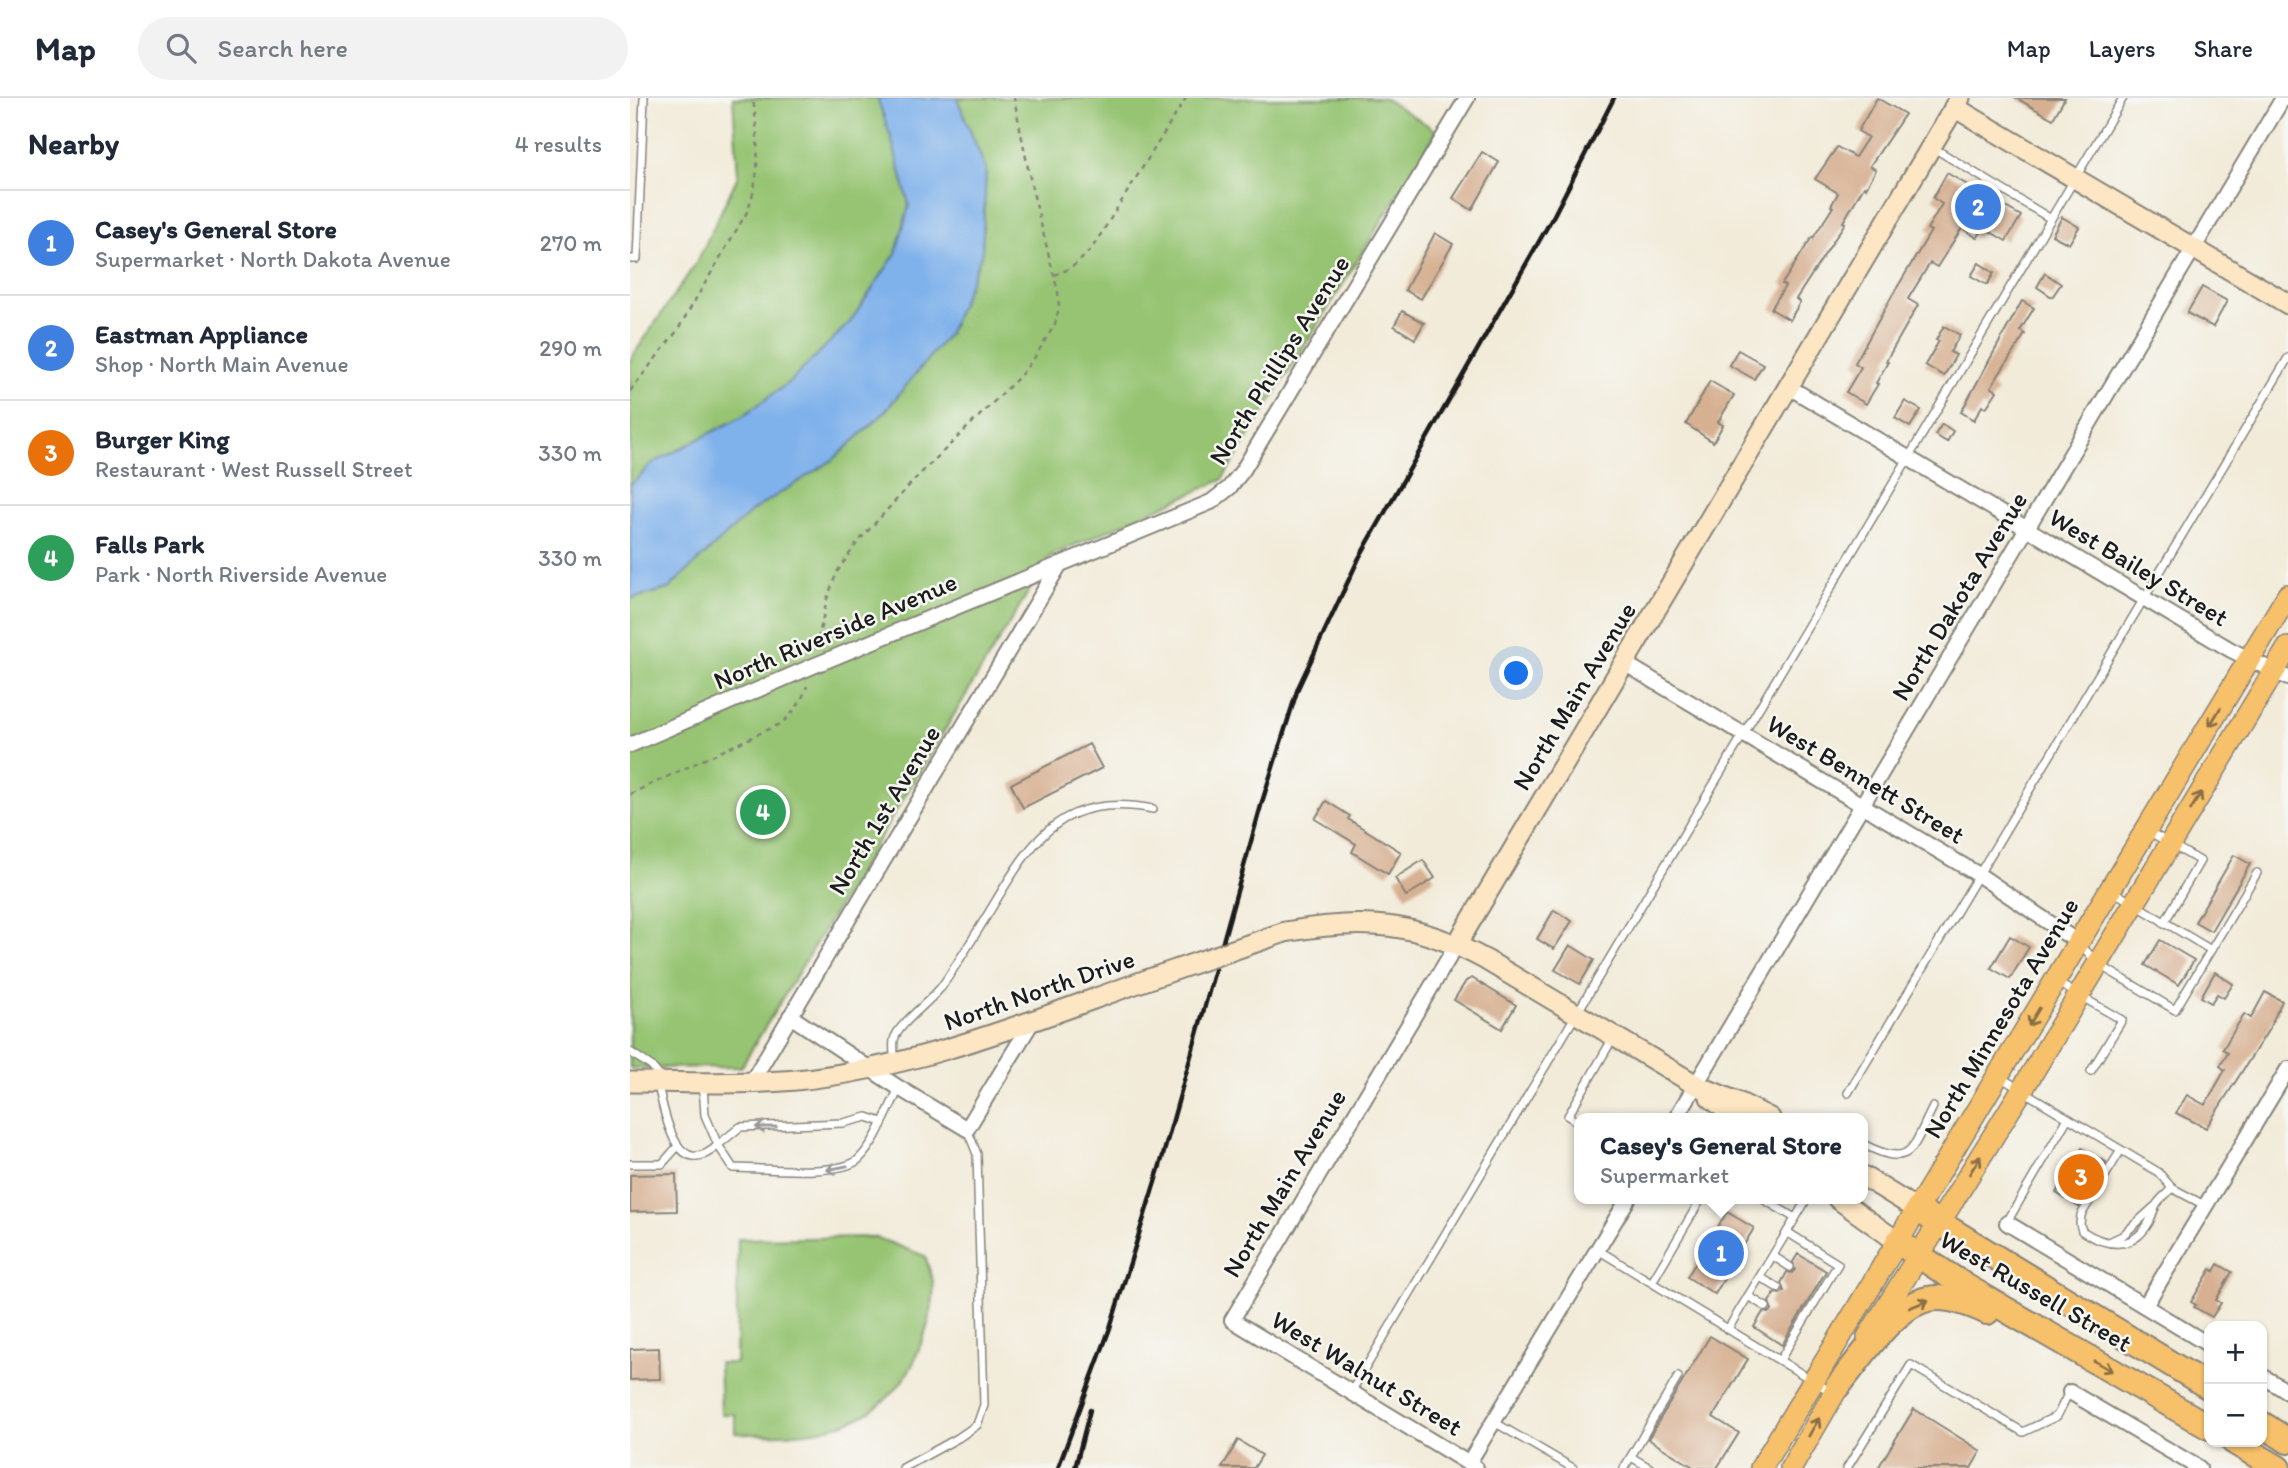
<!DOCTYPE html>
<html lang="en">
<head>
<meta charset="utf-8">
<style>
  body { margin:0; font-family:Itim,sans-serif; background:#f2f2f3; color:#1f2937 }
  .controls { position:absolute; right:21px; bottom:21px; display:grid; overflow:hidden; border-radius:14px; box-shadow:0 2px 5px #0004 }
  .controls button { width:63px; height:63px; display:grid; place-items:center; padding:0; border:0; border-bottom:2px solid #e0e1e3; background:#fff; color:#1f2937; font:35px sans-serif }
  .you { position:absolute; left:887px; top:576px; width:24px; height:24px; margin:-18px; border:5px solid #fff; border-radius:50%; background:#1a73e8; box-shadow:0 0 0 10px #1a73e833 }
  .badge { display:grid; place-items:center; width:46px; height:46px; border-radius:50%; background:#b5179e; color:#fff; font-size:23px; font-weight:700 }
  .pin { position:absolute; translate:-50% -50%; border:4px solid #fff; box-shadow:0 2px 7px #0006 }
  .popup { position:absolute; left:944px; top:1015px; width:294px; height:91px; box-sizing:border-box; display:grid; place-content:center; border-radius:14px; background:#fff; filter:drop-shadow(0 2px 5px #0005); font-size:23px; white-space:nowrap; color:#747a83 }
  .popup b { font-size:26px; color:#1f2937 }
  .popup::after { content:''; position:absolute; left:50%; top:100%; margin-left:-14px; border:14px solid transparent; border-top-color:#fff }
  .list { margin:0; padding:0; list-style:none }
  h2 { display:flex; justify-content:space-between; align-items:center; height:91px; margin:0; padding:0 28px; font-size:30px }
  h2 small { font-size:23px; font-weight:400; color:#747a83 }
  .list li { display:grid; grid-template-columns:46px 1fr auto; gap:21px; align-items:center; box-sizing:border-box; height:105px; padding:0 28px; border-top:2px solid #e0e1e3 }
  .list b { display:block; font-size:26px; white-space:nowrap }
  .list p { margin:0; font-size:23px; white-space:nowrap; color:#747a83 }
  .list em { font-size:23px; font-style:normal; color:#747a83 }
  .icon { flex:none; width:38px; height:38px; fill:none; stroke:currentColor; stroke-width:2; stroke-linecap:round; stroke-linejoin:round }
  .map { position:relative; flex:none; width:1658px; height:1370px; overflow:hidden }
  header { display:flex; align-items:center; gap:42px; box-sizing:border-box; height:98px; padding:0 35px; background:#fff; border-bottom:2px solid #e0e1e3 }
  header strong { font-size:33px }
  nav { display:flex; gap:38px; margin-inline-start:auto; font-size:24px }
  .search { width:490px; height:63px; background:#f2f2f3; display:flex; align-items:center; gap:18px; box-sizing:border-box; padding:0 24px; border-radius:38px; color:#747a83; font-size:26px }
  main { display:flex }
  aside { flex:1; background:#fff }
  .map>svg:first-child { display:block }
  .green { fill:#96c472; stroke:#597047; stroke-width:2 }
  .water { fill:#7fb1eb; stroke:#4e6684; stroke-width:2 }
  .building { fill:#d7b092 }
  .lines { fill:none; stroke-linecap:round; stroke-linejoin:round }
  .lane-casing { stroke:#87847a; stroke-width:10 }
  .street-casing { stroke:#87847a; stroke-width:18 }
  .secondary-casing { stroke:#87847a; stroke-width:23 }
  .primary-casing { stroke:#87847a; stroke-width:24 }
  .highway-casing { stroke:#87847a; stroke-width:28 }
  .path { stroke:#87847a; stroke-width:2.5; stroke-dasharray:5 5; stroke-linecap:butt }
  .lane { stroke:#fff; stroke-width:7 }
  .street { stroke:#fff; stroke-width:14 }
  .secondary { stroke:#fce6c4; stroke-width:19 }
  .primary { stroke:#f7c06b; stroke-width:21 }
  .highway { stroke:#f7c06b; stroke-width:24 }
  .rail { stroke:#1c1c1c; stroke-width:4.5 }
  .secondary-bridge-casing { stroke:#87847a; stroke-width:23; stroke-linecap:butt }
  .secondary-bridge { stroke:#fce6c4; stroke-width:19 }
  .oneway { stroke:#8a6e44 }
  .oneway2 { stroke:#999 }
  .labels { text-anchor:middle; stroke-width:5; stroke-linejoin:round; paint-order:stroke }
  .street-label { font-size:26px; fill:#1c1c1c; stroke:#f6f6f2 }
</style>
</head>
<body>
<header>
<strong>Map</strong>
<div class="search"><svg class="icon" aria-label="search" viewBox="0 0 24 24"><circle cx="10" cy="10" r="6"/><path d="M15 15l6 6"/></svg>Search here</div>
<nav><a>Map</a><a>Layers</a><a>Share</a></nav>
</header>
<main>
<aside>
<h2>Nearby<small>4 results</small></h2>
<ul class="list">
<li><span class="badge" style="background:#3f7fe0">1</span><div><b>Casey's General Store</b><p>Supermarket · North Dakota Avenue</p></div><em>270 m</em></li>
<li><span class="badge" style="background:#3f7fe0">2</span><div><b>Eastman Appliance</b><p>Shop · North Main Avenue</p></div><em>290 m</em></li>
<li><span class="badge" style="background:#e8710a">3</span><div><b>Burger King</b><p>Restaurant · West Russell Street</p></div><em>330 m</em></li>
<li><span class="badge" style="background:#2e9e5b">4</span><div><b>Falls Park</b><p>Park · North Riverside Avenue</p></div><em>330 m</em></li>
</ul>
</aside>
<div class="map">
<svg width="1658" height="1370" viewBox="0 0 1658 1370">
  <rect width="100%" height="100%" fill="#f6f6f2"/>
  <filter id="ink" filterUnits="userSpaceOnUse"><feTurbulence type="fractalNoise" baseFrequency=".0143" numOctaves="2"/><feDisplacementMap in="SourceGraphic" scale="14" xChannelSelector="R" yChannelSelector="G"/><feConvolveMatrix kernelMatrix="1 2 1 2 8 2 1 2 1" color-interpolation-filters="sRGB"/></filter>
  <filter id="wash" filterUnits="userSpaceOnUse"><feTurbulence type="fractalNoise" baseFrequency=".00686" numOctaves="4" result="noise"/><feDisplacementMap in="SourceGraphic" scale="28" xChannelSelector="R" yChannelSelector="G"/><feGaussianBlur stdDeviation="1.57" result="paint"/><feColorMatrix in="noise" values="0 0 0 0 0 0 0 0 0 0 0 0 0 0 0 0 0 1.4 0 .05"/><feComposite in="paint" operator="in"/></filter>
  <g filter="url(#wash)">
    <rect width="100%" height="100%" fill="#f2ebd9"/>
    <g class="green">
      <path d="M103,0H754L807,33L592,382L420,458L111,969L0,970V262L68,162L108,78Z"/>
      <path d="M245,1139L295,1158C297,1166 302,1176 303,1184C305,1202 298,1230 291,1246C287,1254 285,1264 280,1271C244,1335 170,1340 105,1335V1316H91L89,1265H106L108,1141Z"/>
    </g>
    <path class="water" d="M247,0H327L356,72L352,155L319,235L253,316L204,361L122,413L38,491L0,501V388L21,366L113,318L162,282L220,224L266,155L279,107L261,39Z"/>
    <g id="blocks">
      <g class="building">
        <path d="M1247,0L1275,16L1240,68L1246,72L1236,90L1234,88L1213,124L1215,125L1166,201L1170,204L1160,222L1141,211L1155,188L1152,186L1182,139L1183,140L1203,109L1201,108L1208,95L1185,81L1207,49L1225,59L1238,39L1228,33Z"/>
        <path d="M1386,0H1435L1423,21Z"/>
        <path d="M852,54L869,64L842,112L823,100Z"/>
        <path d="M1317,75L1391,118L1376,143L1354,130L1347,140L1332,130L1307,169L1300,165L1278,201L1288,207L1256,263L1258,264L1246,285L1248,286L1236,306L1216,294L1231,269L1225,265L1262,198L1301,133L1297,131L1312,106L1303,100Z"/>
        <path d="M1432,119L1449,129L1439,146L1422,137Z"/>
        <path d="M805,135L823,146L791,201L775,192Z"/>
        <path d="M1349,165L1364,175L1357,187L1341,178Z"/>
        <path d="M1415,175L1431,186L1422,199L1407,189Z"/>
        <path d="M1572,189L1597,203L1583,229L1557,215Z"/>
        <path d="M1392,203L1404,210L1390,233L1395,236L1361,289L1367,293L1356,310L1352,308L1344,322L1331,314Z"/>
        <path d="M772,213L794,225L785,241L764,228Z"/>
        <path d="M1314,228L1330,237L1320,254L1326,257L1314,278L1295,267L1309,243L1306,242Z"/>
        <path d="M1108,252L1133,266L1124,281L1099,267Z"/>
        <path d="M1080,283L1104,297L1088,324L1093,327L1083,344L1056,326Z"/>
        <path d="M1275,303L1291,312L1280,329L1265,320Z"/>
        <path d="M1312,326L1323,333L1317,344L1305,337Z"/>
        <path d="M459,646L472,670L393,710L381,686Z"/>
        <path d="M696,703L720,718L718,721L771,754L758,776L722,754L726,746L685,721Z"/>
        <path d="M1604,757L1620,766L1581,833L1565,824Z"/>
        <path d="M793,762L805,780L776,798L765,780Z"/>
        <path d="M924,812L942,823L924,851L907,841Z"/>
        <path d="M1380,838L1399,849L1380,881L1361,870Z"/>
        <path d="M1530,842L1564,862L1549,887L1515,867Z"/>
        <path d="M940,847L964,862L950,886L925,872Z"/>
        <path d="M1585,874L1603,886L1594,900L1587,896L1581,905L1571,899Z"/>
        <path d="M842,880L886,907L872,931L824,902L836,883Z"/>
        <path d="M1635,894L1652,903L1639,931L1576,1030L1546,1015L1557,997L1575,1007L1595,972L1590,968L1598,955L1593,951L1614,916L1621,920Z"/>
        <path d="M1452,1050L1476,1064L1449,1109L1426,1095Z"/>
        <path d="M46,1076L47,1113L0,1114V1077Z"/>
        <path d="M1097,1114L1124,1130L1085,1196L1057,1179Z"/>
        <path d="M1168,1156L1196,1173L1152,1247L1124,1229L1133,1214L1138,1215L1142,1212L1139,1204L1145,1195L1150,1196L1154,1193L1151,1185L1157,1174L1162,1175L1165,1172L1163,1164Z"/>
        <path d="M1588,1166L1602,1174L1586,1202L1591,1205L1582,1219L1564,1209L1566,1207L1561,1204L1581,1171L1584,1173Z"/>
        <path d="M1080,1238L1118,1261L1083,1319L1109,1335L1087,1370H1065L1018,1341Z"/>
        <path d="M29,1250L30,1281L0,1282V1251Z"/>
        <path d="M1284,1311L1351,1353L1341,1370H1248Z"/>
        <path d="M608,1342L632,1357L624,1370H592Z"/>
      </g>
    </g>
  </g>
  <g filter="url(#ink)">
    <use href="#blocks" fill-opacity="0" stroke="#87847a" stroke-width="2"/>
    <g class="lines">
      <g class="lane-casing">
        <g id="lane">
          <path d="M1302,49L1421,121"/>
          <path d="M0,161H7L14,0"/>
          <path d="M1518,733L1570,763L1534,825"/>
          <path d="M1481,792L1581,852"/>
          <path d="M1451,847L1468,866L1545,912L1627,775"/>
          <path d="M1426,884L1492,922L1461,973"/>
          <path d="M0,954L21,968L32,981"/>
          <path d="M265,965C264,958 263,949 264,942C267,927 301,903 312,888C330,862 347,834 364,806C405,737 434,695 523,711"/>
          <path d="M1370,979L1438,1020"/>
          <path d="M28,987C34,1014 46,1086 88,1047L75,1017L73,988"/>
          <path d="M1218,995L1658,260"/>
          <path d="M252,1024L237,1019L213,1025L110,1029L88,1047L103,1070C130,1070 211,1079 229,1061C247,1043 257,1013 269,991"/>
          <path d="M949,1025L938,1018L983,940"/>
          <path d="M1233,1046C1283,1072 1282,1050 1303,1009"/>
          <path d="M1491,1052L1451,1117L1450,1126L1452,1133C1475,1148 1502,1153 1518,1126C1522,1120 1523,1112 1527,1106C1531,1100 1538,1095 1542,1090"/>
          <path d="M0,1066H32L48,1048"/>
          <path d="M1133,1101L1165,1120"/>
          <path d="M1377,1124L1438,1020L1528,1074L1542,1090L1576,1108"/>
          <path d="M1479,1144L1492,1138L1524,1109"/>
          <path d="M968,1152L1203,1295"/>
          <path d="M1143,1158L1160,1169"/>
          <path d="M1130,1179L1148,1190"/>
          <path d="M1022,1184L1071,1101"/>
          <path d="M1118,1198L1136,1209"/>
          <path d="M1098,1231L1177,1101"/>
          <path d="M1150,1262L1208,1166L1157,1134"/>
          <path d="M721,1294L1493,0"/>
          <path d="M864,1324L943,1370"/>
          <path d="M1001,1359L1020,1370"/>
          <path d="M273,1370L328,1340L347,1327L354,1307L347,1056L337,1031"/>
          <path d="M994,1370L1048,1279"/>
          <path d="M1217,1370L1281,1267L1393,1334L1427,1318L1439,1294"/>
        </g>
      </g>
      <g class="street-casing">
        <g id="street">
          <path d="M1157,288L1601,552L1658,580"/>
          <path d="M994,565L1349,777L1449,845"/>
          <path d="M0,647L183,568L581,404L599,390L613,372L837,0"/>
          <path d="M827,846L602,1222L846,1370"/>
          <path d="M160,918L269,990L337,1031L403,922"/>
          <path d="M122,983L430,466"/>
          <path d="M1046,1020L1653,0"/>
          <path d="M1377,1125L1579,1247"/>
          <path d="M1515,1208L1658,971"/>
          <path d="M1632,1278L1658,1294"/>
          <path d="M1440,1294L1569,1370"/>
          <path d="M838,1366L998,1101"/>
        </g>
      </g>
      <g class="secondary-casing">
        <g id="secondary">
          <path d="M1324,9L1658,206"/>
          <path d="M655,834C733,820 785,823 856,862L1066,987L1112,1006L1140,1020"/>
          <path d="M827,846L1330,0"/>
          <path d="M0,984C54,984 112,987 166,982C288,970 403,922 519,881"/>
          <path d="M1080,999L1106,1020"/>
          <path d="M1233,1078L1288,1112"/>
          <path d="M1208,1101L1268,1144"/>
        </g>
      </g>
      <g class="primary-casing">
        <g id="primary">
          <path d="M1238,1239L1392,992L1658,550"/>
          <path d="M1131,1370L1658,497"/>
          <path d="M1161,1370L1216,1275"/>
        </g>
      </g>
      <g class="highway-casing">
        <g id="highway">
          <path d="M1288,1112L1579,1289"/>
          <path d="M1268,1144L1335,1188L1579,1329"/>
          <path d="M1208,1288C1230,1261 1263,1209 1298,1201C1318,1197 1340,1206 1357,1214"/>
          <path d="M1632,1326L1658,1343"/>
          <path d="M1604,1344L1648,1370"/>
        </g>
      </g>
      <g class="path">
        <path d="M424,177C443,171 452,162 464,147L556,0"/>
        <path d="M0,293L47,233L117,114C132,76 128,39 123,0"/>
        <path d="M186,551L197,501L207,474L227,445L287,379L390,278L405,259L425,226L429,210L428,194L402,90L384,0"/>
        <path d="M0,696L150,626C164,615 171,605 177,588"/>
      </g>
      <use href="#lane" class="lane"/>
      <use href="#street" class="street"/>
      <use href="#secondary" class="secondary"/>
      <use href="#primary" class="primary"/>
      <use href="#highway" class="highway"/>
      <g class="rail">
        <path d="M428,1370L480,1230L532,1061L632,704L668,590L729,460L924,117L984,0"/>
        <path d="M445,1370L460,1312"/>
      </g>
      <g class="secondary-bridge-casing">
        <path id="secondary-bridge" d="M519,881L655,834"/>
      </g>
      <use href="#secondary-bridge" class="secondary-bridge"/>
    </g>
    <defs><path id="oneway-shaft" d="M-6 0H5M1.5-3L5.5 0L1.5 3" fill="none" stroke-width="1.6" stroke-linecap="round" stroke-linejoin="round" transform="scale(1.75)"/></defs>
    <g class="oneway">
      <use href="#oneway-shaft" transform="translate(1585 619) rotate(121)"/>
      <use href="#oneway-shaft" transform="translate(1566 703) rotate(-59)"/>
      <use href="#oneway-shaft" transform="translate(1404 919) rotate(121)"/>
      <use href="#oneway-shaft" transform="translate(1345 1067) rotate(-58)"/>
      <use href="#oneway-shaft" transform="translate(1289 1206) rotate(-22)"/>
      <use href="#oneway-shaft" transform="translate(1473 1268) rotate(30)"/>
      <use href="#oneway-shaft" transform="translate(1184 1329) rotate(-60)"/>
    </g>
    <g class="oneway2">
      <use href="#oneway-shaft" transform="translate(136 1029) rotate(179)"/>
      <use href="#oneway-shaft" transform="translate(207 1070) rotate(169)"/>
    </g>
  </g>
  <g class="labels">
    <g class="street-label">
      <text transform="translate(649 262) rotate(-58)" y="9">North Phillips Avenue</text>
      <text transform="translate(1509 469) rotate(31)" y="9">West Bailey Street</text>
      <text transform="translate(1329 498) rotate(-59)" y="9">North Dakota Avenue</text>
      <text transform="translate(205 533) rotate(-23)" y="9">North Riverside Avenue</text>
      <text transform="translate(944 598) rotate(-59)" y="9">North Main Avenue</text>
      <text transform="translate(1236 681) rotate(31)" y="9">West Bennett Street</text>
      <text transform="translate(254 712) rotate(-59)" y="9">North 1st Avenue</text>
      <text transform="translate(409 892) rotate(-19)" y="9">North North Drive</text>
      <text transform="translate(1371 920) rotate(-59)" y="9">North Minnesota Avenue</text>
      <text transform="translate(654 1085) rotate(-59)" y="9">North Main Avenue</text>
      <text transform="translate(1406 1193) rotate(30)" y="9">West Russell Street</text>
      <text transform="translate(737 1275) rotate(31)" y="9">West Walnut Street</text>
    </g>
  </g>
</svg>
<div class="controls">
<button>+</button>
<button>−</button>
</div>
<div class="you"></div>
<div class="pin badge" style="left:1091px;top:1155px;background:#3f7fe0">1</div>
<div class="popup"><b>Casey's General Store</b>Supermarket</div>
<div class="pin badge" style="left:1348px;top:109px;background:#3f7fe0">2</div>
<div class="pin badge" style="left:1451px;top:1079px;background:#e8710a">3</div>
<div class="pin badge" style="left:133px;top:714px;background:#2e9e5b">4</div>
</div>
</main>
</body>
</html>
